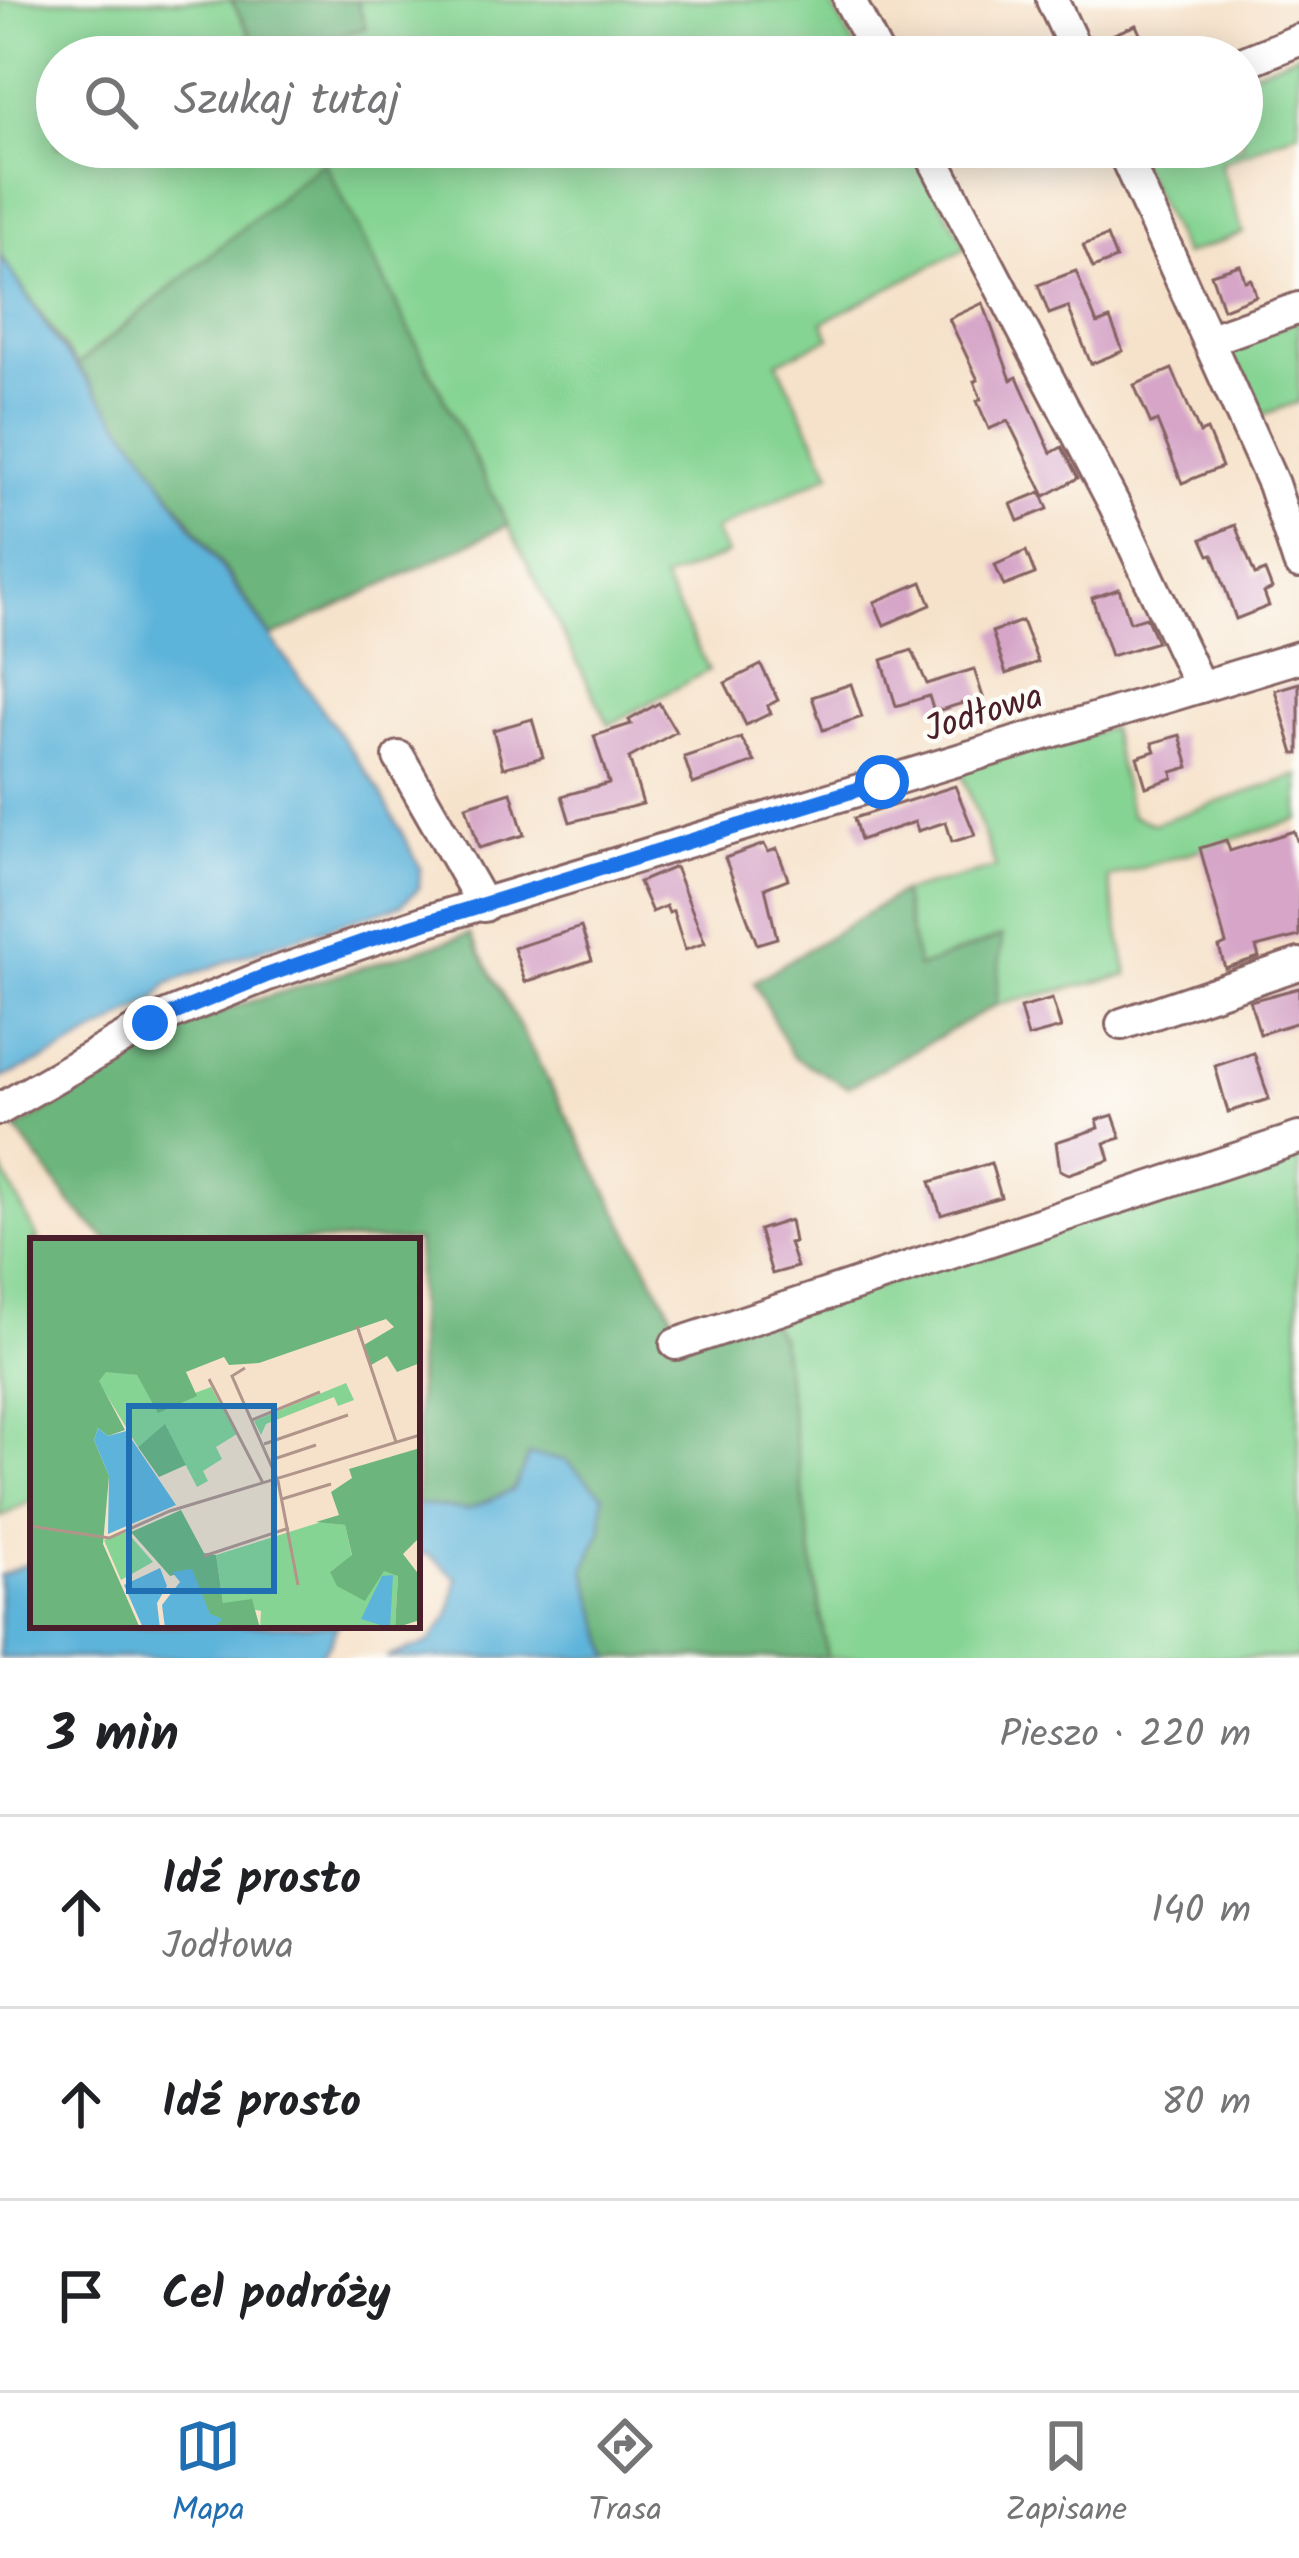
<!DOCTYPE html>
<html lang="pl">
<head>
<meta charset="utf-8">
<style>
  body { margin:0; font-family:Kalam,sans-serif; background:#f2f2f2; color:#202124 }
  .stop { position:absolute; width:36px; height:36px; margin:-27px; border:9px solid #1a73e8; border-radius:50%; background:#fff }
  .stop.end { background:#1a73e8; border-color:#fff; box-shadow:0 3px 12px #0008 }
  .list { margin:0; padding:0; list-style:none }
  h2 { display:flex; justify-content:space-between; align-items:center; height:156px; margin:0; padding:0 48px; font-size:51px }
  h2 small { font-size:39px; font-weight:400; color:#757577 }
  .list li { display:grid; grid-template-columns:78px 1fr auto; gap:36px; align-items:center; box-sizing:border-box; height:192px; padding:0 48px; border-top:3px solid #e0e0e0 }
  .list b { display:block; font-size:45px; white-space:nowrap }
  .list p { margin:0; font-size:39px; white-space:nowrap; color:#757577 }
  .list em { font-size:39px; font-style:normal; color:#757577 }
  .icon { flex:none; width:66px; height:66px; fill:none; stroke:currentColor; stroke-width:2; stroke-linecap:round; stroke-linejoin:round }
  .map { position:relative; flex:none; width:1299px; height:1658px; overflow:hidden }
  .search { position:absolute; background:#fff; box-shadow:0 6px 30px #0003; left:36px; right:36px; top:36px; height:132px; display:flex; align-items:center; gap:30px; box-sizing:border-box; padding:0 42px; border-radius:66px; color:#757577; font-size:45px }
  .sheet { height:732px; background:#fff }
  nav { display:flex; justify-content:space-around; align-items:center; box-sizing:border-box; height:168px; border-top:3px solid #e0e0e0; background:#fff; font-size:33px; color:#757577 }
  nav a { display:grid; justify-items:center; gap:6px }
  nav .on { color:#1f6fb2 }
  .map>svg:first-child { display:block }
  .green { fill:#85d493; stroke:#687a5f; stroke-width:3 }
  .forest { fill:#6cb67d; stroke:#5b6a54; stroke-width:3 }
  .water { fill:#5db4da; stroke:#546a82; stroke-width:3 }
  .building { fill:#d6a5c8 }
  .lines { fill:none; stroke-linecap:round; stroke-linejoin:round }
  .minor-casing { stroke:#866363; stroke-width:36 }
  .minor { stroke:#fff; stroke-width:30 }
  .route { stroke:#1a73e8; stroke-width:15 }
  .labels { text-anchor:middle; stroke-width:9; stroke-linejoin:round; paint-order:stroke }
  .street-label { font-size:36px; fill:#4a1f2b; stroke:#fdfcf7 }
  .inset-road { fill:none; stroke:#b1948a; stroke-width:3 }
  .view { fill:#1f6fb2; fill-opacity:0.15; stroke:#1f6fb2; stroke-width:6 }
  .inset-edge { fill:none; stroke:#4a1f2b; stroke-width:6 }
</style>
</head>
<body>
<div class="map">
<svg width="1299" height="1658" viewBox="0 0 1299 1658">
  <rect width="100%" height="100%" fill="#fdfcf7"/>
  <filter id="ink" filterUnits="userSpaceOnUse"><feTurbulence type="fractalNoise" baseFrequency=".00833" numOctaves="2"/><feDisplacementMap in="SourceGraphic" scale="24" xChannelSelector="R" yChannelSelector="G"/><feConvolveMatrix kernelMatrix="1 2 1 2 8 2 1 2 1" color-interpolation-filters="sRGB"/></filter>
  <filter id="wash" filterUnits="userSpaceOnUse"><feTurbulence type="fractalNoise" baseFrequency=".004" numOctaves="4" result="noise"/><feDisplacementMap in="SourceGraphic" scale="48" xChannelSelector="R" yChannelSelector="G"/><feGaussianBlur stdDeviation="2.7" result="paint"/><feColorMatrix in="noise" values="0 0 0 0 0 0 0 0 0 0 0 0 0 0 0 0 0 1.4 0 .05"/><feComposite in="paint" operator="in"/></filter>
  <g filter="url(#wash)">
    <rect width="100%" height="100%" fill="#f6e2ca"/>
    <g class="green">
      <path d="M0,0H231L263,57H57V147H910L967,248L823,322L830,338L777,362L831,473L714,531L727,554L663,580L709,670L609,725L324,162L77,365L0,255Z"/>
      <path d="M357,0H829L861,57H265L365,28Z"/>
      <path d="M1299,53V131L1220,163L1243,233L1184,255L1131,147H1242V76Z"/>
      <path d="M1299,320V402L1253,418L1219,348Z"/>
      <path d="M1110,728L1131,815L1153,824L1299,775V819L1108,878L1128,975L996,1005L1001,937L917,969L902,892L996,868L960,768Z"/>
      <path d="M1299,1149V1658H827L780,1337L769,1321Z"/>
      <path d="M0,1165L39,1241H33V1500L0,1517Z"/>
    </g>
    <g class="forest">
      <path d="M231,0H357L366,28L263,57Z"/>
      <path d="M324,161L508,525L272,637C209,545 143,455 77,365Z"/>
      <path d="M902,892L918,968L1002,936L996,1005L848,1087L792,1056L754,982Z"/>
      <path d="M470,934L676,1321L754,1301L780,1337L827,1658H611L585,1569L602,1528L513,1490L467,1510L417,1504V1241H108L74,1207L16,1129L204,1016Z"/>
    </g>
    <g class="water">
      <path d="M0,255L58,343L143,451L175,502L379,790L420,867L419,888L401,905L266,947L167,984L155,1000L56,1055L0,1079Z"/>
      <path d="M529,1455L565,1460L603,1495L602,1528L585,1569L611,1658H385L429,1643L449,1616L457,1578L428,1554H417V1504L467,1510L513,1490Z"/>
      <path d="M33,1562V1625H337L330,1643L318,1658H0V1575Z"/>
    </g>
    <g id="blocks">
      <g class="building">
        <path d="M1136,25L1150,57H1124L1114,34Z"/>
        <path d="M1107,236L1116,259L1093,268L1083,245Z"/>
        <path d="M1240,265L1245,281L1251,279L1256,296L1223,309L1211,274Z"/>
        <path d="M1076,271L1097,324L1110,319L1123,351L1091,364L1068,307L1049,314L1038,285Z"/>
        <path d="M983,303L1011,380L1017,377L1051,453L1062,447L1078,478L1045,496L1008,421L989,429L977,401L981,399L974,381L978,380L949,319Z"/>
        <path d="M1172,369L1200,433L1207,430L1222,467L1182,483L1157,421L1151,424L1134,385Z"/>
        <path d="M1041,492L1048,509L1018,521L1011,504Z"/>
        <path d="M1235,525L1255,575L1265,571L1272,589L1264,593L1269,606L1236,619L1213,554L1209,555L1202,539Z"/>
        <path d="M1026,551L1035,574L1004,586L995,565Z"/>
        <path d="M922,582L931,605L884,625L874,602Z"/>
        <path d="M1119,589L1130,622L1146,617L1157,642L1111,656L1092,598Z"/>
        <path d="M1022,621L1038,662L1006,674L992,632Z"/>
        <path d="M912,650L927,684L974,669L983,697L934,712L929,696L896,706L882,660Z"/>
        <path d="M761,665L778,700L767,706L771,713L746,725L725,683Z"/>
        <path d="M1299,683V754H1294L1275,690Z"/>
        <path d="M851,684L862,717L823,730L812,697Z"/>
        <path d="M659,703L676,732L629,758L643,804L570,822L562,796L609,783L594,736L631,724L629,720Z"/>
        <path d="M532,719L543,757L503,768L493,730Z"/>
        <path d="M1180,735L1189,767L1172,772L1173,778L1146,787L1137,757L1155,751L1152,743Z"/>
        <path d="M741,738L755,762L693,784L684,757Z"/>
        <path d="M955,786L975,835L952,842L946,822L918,831L915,822L860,840L854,818Z"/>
        <path d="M511,792L524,835L479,848L466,806Z"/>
        <path d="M1294,831L1299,847V936L1256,947L1259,957L1225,968L1219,947L1226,944L1200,848L1226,840L1230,851Z"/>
        <path d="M764,844L768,852L777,849L788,879L765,888L777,938L757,944L725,858Z"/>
        <path d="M675,867L705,943L685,950L673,911L669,913L666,906L652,912L639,882Z"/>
        <path d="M581,927L592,960L525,982L514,948Z"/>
        <path d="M1299,988V1022L1260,1034L1250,1001Z"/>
        <path d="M1052,999L1061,1028L1028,1037L1020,1008Z"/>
        <path d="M1254,1053L1269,1099L1228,1112L1215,1066Z"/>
        <path d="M1113,1115L1121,1138L1105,1143L1110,1160L1069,1174L1060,1170L1056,1142L1099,1128L1097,1120Z"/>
        <path d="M991,1163L1001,1197L941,1215L930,1182Z"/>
        <path d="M790,1220L794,1242L789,1243L797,1267L772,1274L759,1230Z"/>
      </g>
    </g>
  </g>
  <g filter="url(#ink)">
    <use href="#blocks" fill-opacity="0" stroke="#866363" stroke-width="3"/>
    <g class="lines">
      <g class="minor-casing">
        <g id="minor">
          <path d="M849,0L879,57"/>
          <path d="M1052,0L1079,57"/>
          <path d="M1242,63L1299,40"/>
          <path d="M927,147L1115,506L1200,687"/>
          <path d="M1121,147L1273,484L1299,563"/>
          <path d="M1208,340L1299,308"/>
          <path d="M399,757L484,906"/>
          <path d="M1122,1024L1299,964"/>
          <path d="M0,1109L150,1023L265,976L429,920L1299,657"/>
          <path d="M676,1344L1299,1138"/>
        </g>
      </g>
      <use href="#minor" class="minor"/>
    </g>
  </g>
  <g class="lines" filter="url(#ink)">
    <path class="route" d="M150,1023L265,976L371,939L882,782"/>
  </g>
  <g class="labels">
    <g class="street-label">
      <text transform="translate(983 711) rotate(-17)" y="13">Jodłowa</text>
    </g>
  </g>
  <g transform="translate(30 1238)">
    <rect width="390" height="390" fill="#f6e2ca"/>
    <path d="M76,133L107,137L138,165L181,149L207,196L186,209L192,221L173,233L178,243L167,249L135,187L108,209L68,143ZM316,145L324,162L308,168L304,159L236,186L231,197L224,183ZM291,284L315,287L322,318L301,333L360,329L368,338L365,390H230L231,373L193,365L186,317ZM97,294L123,324L91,342L74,302Z" fill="#85d493"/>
    <path d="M0,0H390V125L367,134L357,118L341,127L334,107L364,89L356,81L229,125L199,127L194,119L156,134L167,158L128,175L107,137L76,134L69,143L95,192L78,198L68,190L64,202L79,238L73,306L110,390H0ZM135,186L156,227L129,239L108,209ZM390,210V299L373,316L390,338V382L365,390L368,338L354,333L335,363L307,348L300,334L322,317L315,287L286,284L309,277L301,254L322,240L319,231ZM151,272L174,315L186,317L193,365L222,361L230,390H183L156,334L140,338L101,294Z" fill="#6cb67d"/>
    <path d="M68,190L78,198L96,193L146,267L78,296L79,238L64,202ZM130,330L137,348L127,365L130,390H113L94,347ZM162,331L180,376L193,381L183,390H135L132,367L150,344L142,334ZM363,337L360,390L331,381L352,338Z" fill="#5db4da"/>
    <path class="inset-road" d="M327,88L366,204M215,130L202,138L248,243L268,347M179,141L233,245M222,182L290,154M234,206L318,177M241,222L286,207M252,261L301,246M0,288L79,300L140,273L390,197M174,318L259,290"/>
    <path class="view" d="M99,168H244V353H99Z"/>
    <rect width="390" height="390" class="inset-edge"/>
  </g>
</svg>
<div class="stop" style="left:882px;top:782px"></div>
<div class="stop end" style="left:150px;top:1023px"></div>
<div class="search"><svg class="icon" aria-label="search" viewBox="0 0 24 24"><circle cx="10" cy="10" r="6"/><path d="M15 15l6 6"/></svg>Szukaj tutaj</div>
</div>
<section class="sheet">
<h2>3 min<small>Pieszo · 220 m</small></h2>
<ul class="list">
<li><svg class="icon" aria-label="ahead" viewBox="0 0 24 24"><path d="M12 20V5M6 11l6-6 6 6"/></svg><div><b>Idź prosto</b><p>Jodłowa</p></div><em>140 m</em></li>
<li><svg class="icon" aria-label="ahead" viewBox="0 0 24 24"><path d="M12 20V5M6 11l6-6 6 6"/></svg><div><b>Idź prosto</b></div><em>80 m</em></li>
<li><svg class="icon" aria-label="arrive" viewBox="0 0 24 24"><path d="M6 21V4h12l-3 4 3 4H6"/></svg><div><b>Cel podróży</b></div></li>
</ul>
</section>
<nav>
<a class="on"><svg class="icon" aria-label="map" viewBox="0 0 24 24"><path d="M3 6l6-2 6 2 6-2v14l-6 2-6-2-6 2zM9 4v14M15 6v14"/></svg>Mapa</a>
<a><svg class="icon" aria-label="directions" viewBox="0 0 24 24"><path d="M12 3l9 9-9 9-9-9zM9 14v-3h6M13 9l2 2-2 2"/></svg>Trasa</a>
<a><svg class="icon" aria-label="saved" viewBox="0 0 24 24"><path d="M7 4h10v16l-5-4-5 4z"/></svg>Zapisane</a>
</nav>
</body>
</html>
